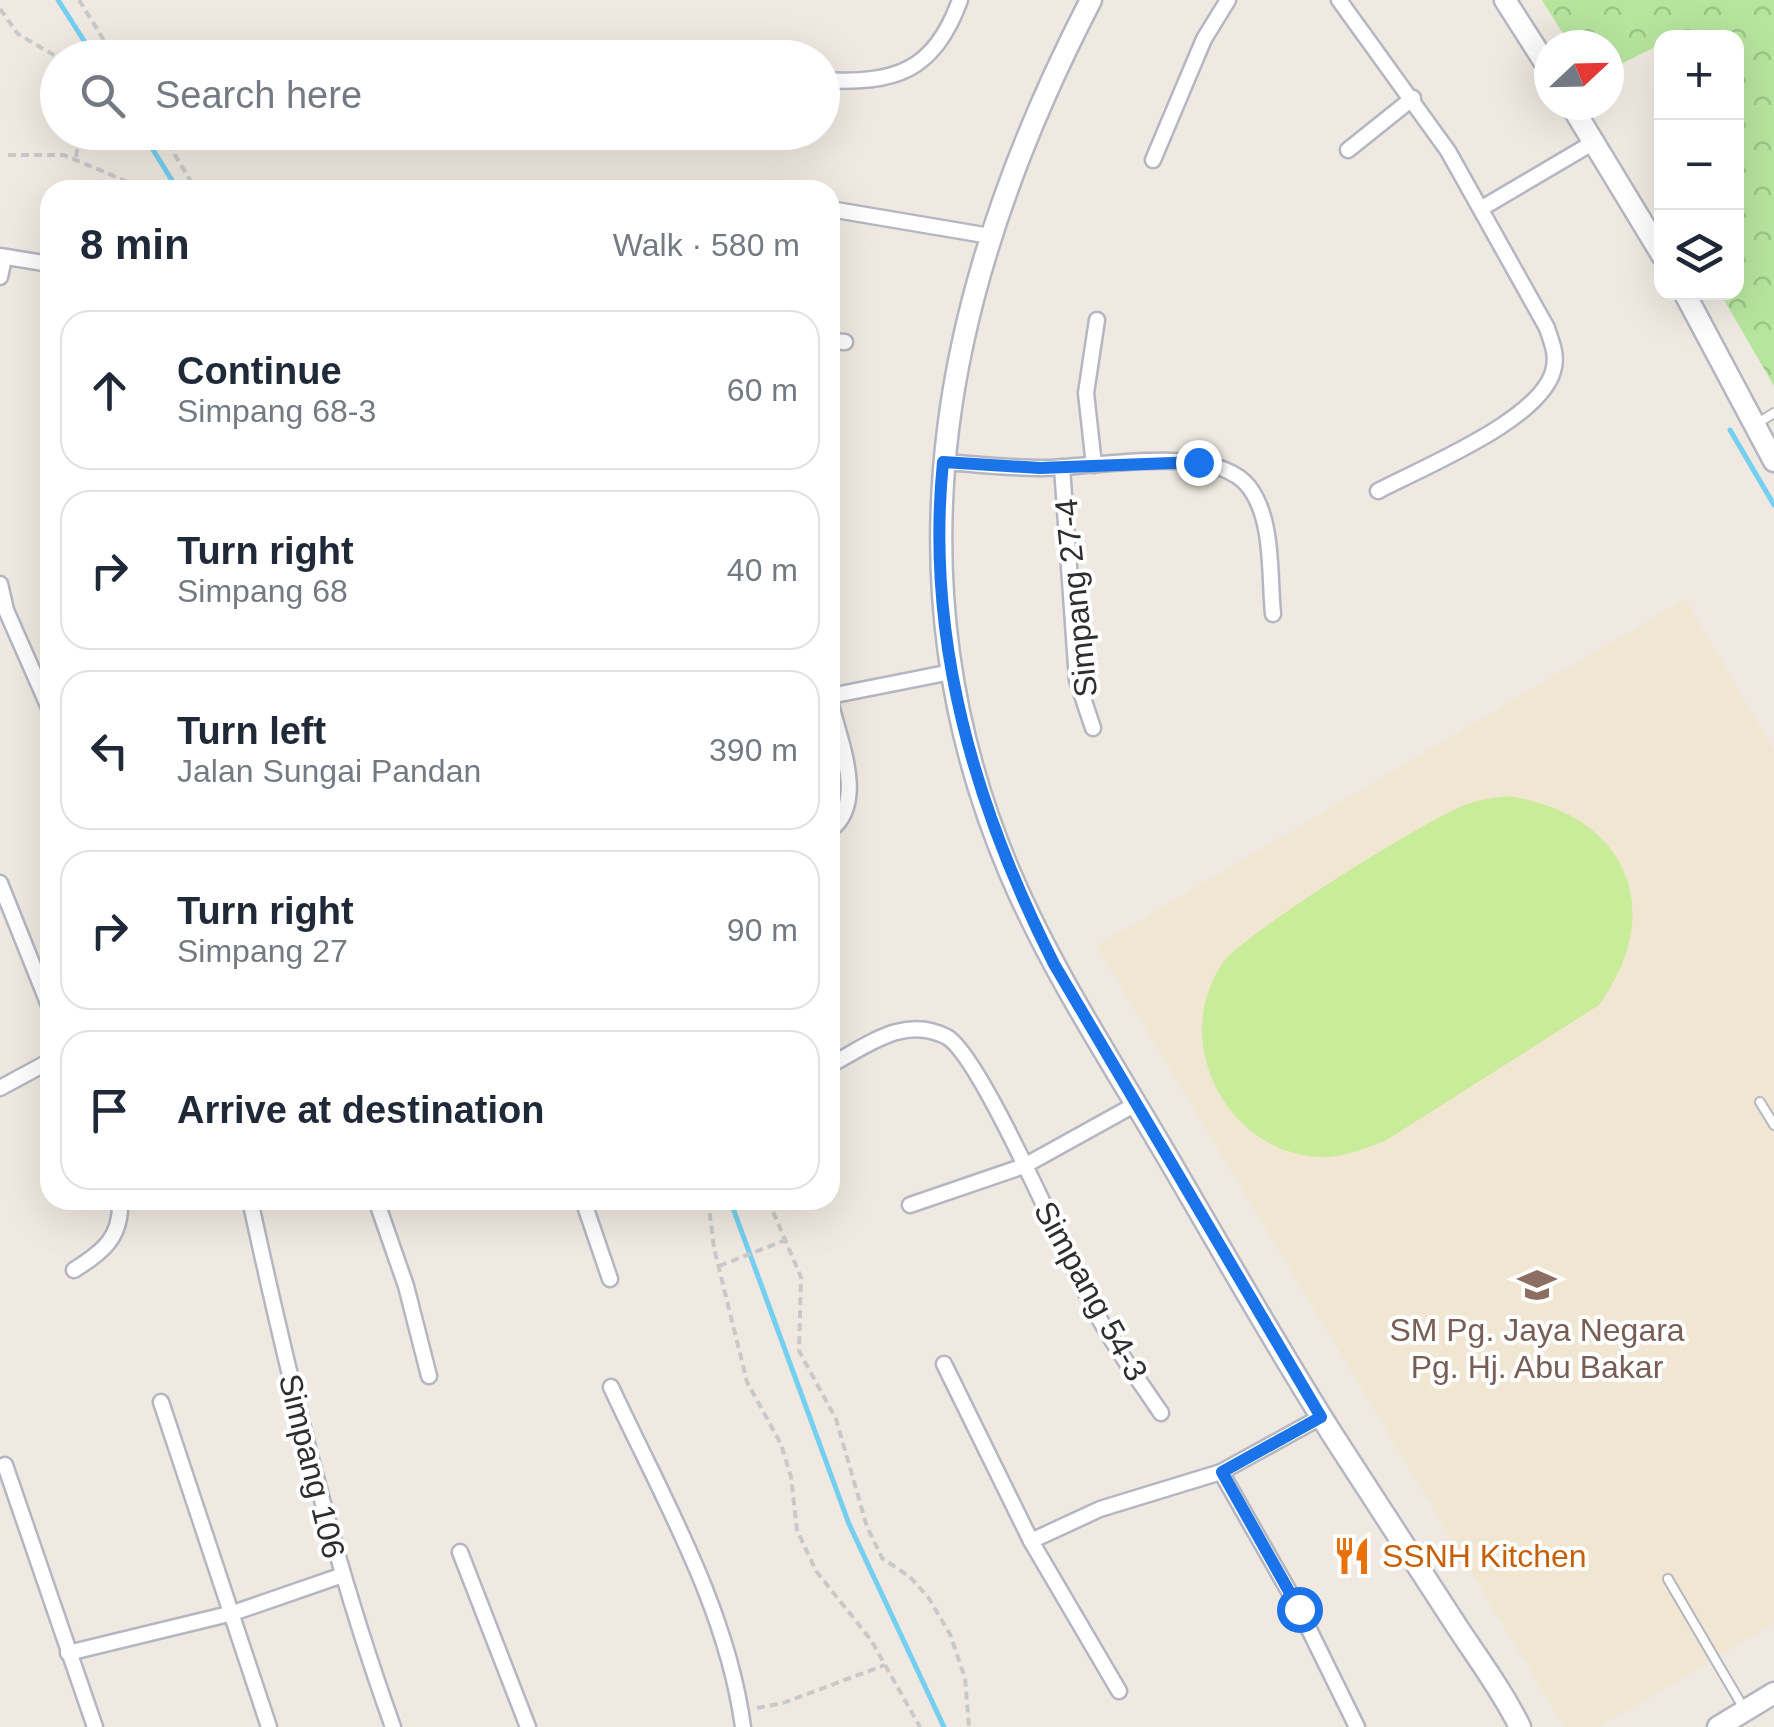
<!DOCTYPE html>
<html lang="en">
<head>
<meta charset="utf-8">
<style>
  body { margin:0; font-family:Helvetica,sans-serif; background:#f2f2f3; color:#1f2937 }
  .controls { position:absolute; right:30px; top:30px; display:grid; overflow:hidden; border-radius:20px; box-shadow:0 10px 40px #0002 }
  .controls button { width:90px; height:90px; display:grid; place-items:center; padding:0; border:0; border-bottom:2px solid #e0e1e3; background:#fff; color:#1f2937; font:50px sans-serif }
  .compass { position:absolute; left:1534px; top:30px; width:90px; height:90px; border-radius:50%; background:#fff; box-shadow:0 10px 40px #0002; rotate:68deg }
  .stop { position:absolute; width:30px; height:30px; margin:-22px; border:8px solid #1a73e8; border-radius:50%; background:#fff }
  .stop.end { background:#1a73e8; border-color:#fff; box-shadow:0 2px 10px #0008 }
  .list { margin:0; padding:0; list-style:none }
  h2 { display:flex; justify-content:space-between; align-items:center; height:130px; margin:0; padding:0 40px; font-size:42px }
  h2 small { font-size:32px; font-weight:400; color:#747a83 }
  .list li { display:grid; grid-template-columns:65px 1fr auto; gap:30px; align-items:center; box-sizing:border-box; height:160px; margin:0 20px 20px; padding:0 20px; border:2px solid #e0e1e3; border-radius:30px }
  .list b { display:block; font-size:38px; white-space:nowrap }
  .list p { margin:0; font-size:32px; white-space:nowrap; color:#747a83 }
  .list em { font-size:32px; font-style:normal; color:#747a83 }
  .icon { flex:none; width:55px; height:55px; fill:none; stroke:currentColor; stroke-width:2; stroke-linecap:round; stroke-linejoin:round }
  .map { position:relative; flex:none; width:1774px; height:1727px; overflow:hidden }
  .search { position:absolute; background:#fff; box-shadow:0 10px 40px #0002; left:40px; top:40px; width:800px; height:110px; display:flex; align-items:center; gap:25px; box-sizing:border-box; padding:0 35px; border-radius:55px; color:#747a83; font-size:38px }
  .panel { position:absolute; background:#fff; box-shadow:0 10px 40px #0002; left:40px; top:180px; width:800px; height:1030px; border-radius:30px }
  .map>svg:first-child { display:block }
  .education { fill:#f0e6d1 }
  .forest { fill:url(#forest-crowns) }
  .pitch { fill:#c9ec9a }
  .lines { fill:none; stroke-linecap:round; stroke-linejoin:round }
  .stream { stroke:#75cff0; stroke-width:5 }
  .lane-casing { stroke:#b4b7c1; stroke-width:12 }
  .street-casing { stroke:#b4b7c1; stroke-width:19 }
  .secondary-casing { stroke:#b4b7c1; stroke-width:25 }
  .path { stroke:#c9c9c9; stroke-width:4; stroke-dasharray:8 5; stroke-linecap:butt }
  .lane { stroke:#fff; stroke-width:8 }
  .street { stroke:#fff; stroke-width:14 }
  .secondary { stroke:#fff; stroke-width:20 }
  .route { stroke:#1a73e8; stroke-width:12 }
  .labels { text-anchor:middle; stroke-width:8; stroke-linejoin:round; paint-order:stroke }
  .street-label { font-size:32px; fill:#2e2e2e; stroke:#fff }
  .education-label { font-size:32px; fill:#785e54; stroke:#fff }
  .food-label { font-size:32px; fill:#c56008; stroke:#fff; text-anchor:start }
</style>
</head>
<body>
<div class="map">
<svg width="1774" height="1727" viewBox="0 0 1774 1727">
  <defs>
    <pattern id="forest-crowns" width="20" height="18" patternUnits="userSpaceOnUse" patternTransform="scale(2.5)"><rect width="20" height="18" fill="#b6e59e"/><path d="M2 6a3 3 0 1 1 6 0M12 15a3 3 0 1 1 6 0" fill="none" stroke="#9dc588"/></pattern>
  </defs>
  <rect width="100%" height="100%" fill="#efe9e1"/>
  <path class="education" d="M1685,599L1774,751V1623L1599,1727H1564L1097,946Z"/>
  <path class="forest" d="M1542,0H1774V386L1720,293L1736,292V38H1662L1661,52L1657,46L1609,70V45H1570Z"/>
  <path class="pitch" d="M1508,796C1625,813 1669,908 1599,1005L1385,1141C1363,1149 1342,1158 1319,1157C1226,1152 1170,1042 1222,964C1242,934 1433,815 1470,803C1482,799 1496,798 1508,796Z"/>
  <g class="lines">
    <g class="stream">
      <path d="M58,0L95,58"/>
      <path d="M142,132L178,190"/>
      <path d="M1730,430L1774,505"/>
      <path d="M730,1200L849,1524L944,1727"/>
    </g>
    <g class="lane-casing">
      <g id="lane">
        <path d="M1756,424L1774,413"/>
        <path d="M1760,1102L1774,1125"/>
        <path d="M1668,1579L1743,1707"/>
      </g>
    </g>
    <g class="street-casing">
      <g id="street">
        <path d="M1339,0L1448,151L1547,328C1551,341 1557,353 1554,367C1546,418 1423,467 1378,491"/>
        <path d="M822,80C895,84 934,72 960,0"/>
        <path d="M1348,150L1413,98"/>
        <path d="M1153,160L1204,39L1228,0"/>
        <path d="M1482,208L1594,142"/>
        <path d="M830,209L990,236"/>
        <path d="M0,256L50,264"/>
        <path d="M0,277L4,258"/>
        <path d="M830,341L845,342"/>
        <path d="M943,462C976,464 1009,468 1042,468C1094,468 1215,442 1249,487C1274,520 1269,575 1273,614"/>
        <path d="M1094,465L1086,393L1097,320"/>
        <path d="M1062,467L1077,680L1093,728"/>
        <path d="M0,584L6,610L50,710"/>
        <path d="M830,696L951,672"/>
        <path d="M830,700C838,738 868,802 830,830"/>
        <path d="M0,883L50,1008"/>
        <path d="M834,1063C869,1044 906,1015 947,1037C982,1057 1069,1264 1095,1311C1114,1347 1139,1380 1161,1413"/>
        <path d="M0,1088L50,1061"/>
        <path d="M250,1200C289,1379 331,1554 393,1727"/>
        <path d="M376,1200L406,1286L429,1376"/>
        <path d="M583,1200L610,1279"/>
        <path d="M910,1205L1024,1166L1136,1104"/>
        <path d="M74,1270C103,1252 122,1237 120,1200"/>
        <path d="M944,1364L1031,1541L1119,1691"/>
        <path d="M611,1387C661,1495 727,1607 743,1727"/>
        <path d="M161,1402L269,1727"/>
        <path d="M5,1465L95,1727"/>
        <path d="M1221,1472L1299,1609L1357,1727"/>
        <path d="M1031,1541L1100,1509L1221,1472L1321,1417"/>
        <path d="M460,1552L528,1727"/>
        <path d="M68,1653L233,1613L340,1576"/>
      </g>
    </g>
    <g class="secondary-casing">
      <g id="secondary">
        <path d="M1091,0C946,280 882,572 1010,873C1050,967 1106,1053 1158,1141C1216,1239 1272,1340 1334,1437C1374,1498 1414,1560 1454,1622C1476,1656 1502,1690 1520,1727"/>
        <path d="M1505,0L1549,69"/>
        <path d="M1571,105L1662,255"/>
        <path d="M1684,292L1774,461"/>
        <path d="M1718,1727L1774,1693"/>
      </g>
    </g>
    <g class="path">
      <path d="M79,0L115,58"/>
      <path d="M0,9L18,34L59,58"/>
      <path d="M161,132L196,190"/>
      <path d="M8,155H64L147,190"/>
      <path d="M76,157L80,132"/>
      <path d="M708,1200L714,1248L747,1382L781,1444L791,1477L797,1530L816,1571L871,1640L920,1727"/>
      <path d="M768,1200L801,1277L799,1351L836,1419L867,1527L882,1558L910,1577L928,1597L950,1634L965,1678L969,1727"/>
      <path d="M719,1266L788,1239"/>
      <path d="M757,1708L783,1703L885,1665"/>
    </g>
    <use href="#lane" class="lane"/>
    <use href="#street" class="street"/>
    <use href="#secondary" class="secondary"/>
  </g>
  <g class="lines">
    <path class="route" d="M1198,462L1040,468L943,462C925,640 975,807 1054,964L1321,1417L1222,1472L1299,1609"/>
  </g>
  <defs>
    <g id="school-bare" transform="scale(3)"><path d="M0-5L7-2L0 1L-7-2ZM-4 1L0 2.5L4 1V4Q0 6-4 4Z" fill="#8d6e63" stroke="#fff" stroke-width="2.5" paint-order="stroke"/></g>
    <g id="restaurant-bare" transform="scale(3)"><path d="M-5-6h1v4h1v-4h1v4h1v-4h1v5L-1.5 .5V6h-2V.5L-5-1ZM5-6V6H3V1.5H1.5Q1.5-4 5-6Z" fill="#e8710a" stroke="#fff" stroke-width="2.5" paint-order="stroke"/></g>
  </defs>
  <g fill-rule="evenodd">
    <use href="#school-bare" x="1537" y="1285"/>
    <use href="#restaurant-bare" x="1352" y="1556"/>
  </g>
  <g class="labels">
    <g class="street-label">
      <text transform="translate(1076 598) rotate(-96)" y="11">Simpang 27-4</text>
      <text transform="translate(1091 1291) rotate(61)" y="11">Simpang 54-3</text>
      <text transform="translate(312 1466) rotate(76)" y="11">Simpang 106</text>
    </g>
    <g class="education-label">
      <text x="1537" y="1341">SM Pg. Jaya Negara<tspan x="1537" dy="37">Pg. Hj. Abu Bakar</tspan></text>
    </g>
    <g class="food-label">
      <text x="1382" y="1567">SSNH Kitchen</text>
    </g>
  </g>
</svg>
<div class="controls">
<button>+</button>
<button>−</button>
<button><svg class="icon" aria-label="layers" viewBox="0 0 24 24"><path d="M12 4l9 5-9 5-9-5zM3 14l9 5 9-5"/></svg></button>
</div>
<svg class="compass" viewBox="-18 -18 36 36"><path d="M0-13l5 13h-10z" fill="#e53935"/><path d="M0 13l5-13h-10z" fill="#747a83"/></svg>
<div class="stop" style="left:1299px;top:1609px"></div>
<div class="stop end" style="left:1198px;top:462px"></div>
<div class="search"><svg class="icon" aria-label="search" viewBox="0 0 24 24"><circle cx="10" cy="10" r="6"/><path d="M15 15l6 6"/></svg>Search here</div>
<section class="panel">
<h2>8 min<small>Walk · 580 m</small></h2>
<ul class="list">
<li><svg class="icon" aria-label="ahead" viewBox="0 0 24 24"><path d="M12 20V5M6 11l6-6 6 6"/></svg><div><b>Continue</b><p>Simpang 68-3</p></div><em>60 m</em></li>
<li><svg class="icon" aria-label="right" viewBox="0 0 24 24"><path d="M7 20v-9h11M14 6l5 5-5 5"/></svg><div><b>Turn right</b><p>Simpang 68</p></div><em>40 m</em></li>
<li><svg class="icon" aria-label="left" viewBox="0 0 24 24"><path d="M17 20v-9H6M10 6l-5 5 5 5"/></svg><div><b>Turn left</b><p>Jalan Sungai Pandan</p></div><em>390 m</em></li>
<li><svg class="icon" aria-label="right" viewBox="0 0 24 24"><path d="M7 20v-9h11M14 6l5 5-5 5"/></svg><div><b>Turn right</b><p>Simpang 27</p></div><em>90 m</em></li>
<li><svg class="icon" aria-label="arrive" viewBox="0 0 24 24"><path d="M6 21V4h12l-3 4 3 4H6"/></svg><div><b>Arrive at destination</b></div></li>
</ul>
</section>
</div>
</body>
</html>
